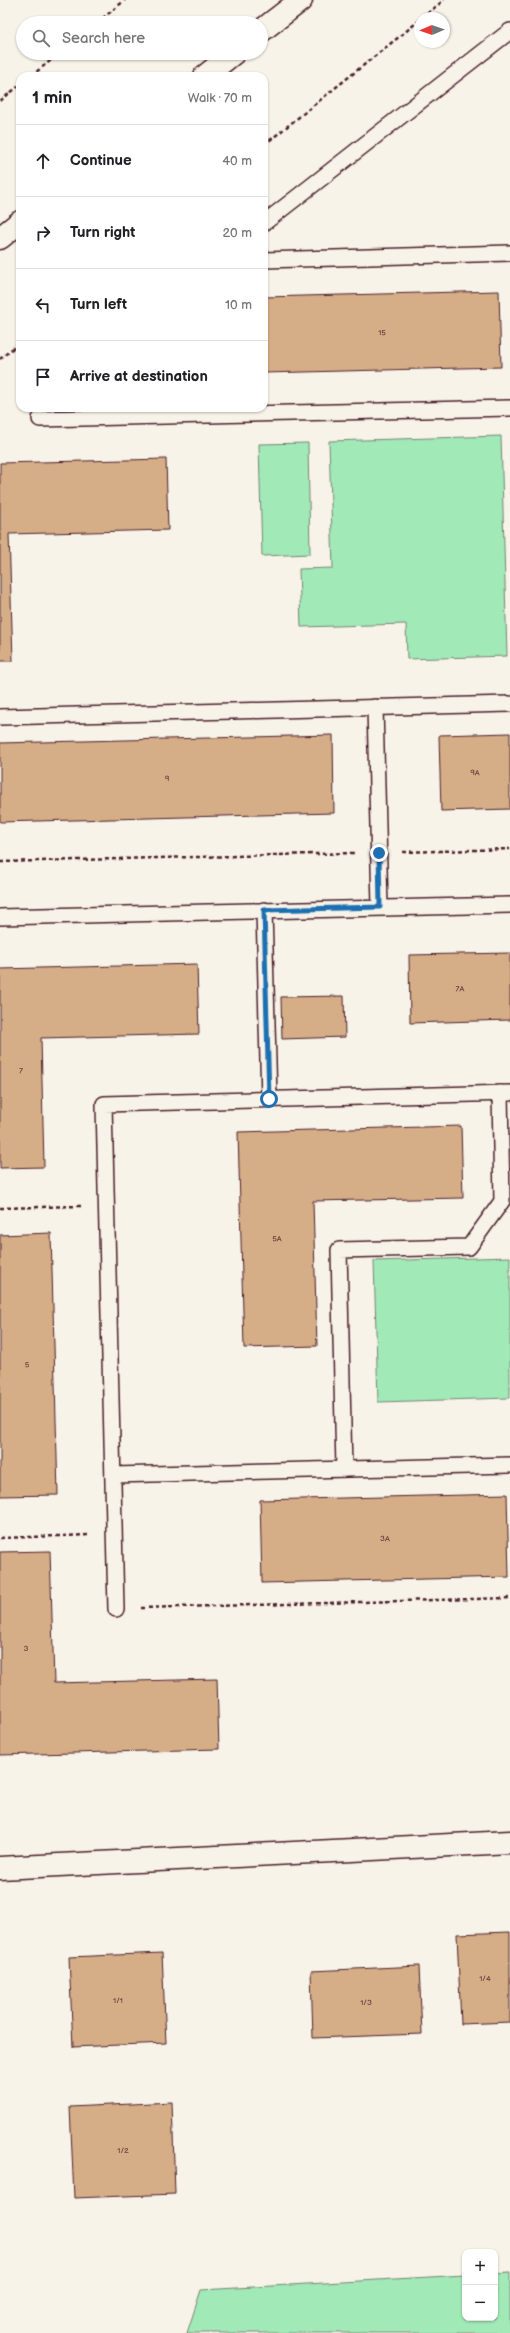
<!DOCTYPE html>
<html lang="en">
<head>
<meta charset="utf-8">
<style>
  body { margin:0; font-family:"Balsamiq Sans",sans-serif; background:#f6f6f6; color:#202124 }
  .controls { position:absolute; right:12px; bottom:12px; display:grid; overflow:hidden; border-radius:8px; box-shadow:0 1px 3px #0004 }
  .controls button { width:36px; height:36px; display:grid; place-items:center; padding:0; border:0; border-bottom:1px solid #e0e0e0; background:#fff; color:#202124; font:20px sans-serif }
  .compass { position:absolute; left:414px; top:12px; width:36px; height:36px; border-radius:50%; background:#fff; box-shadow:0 1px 3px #0004; rotate:268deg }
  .stop { position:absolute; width:12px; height:12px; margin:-9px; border:3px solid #1f6fb2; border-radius:50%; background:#fff }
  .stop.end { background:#1f6fb2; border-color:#fff; box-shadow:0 1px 4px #0008 }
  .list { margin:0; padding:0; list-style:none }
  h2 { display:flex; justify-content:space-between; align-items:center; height:52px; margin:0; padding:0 16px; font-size:17px }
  h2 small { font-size:13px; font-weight:400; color:#757577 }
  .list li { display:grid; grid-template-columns:26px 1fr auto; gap:12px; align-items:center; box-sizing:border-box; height:72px; padding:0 16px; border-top:1px solid #e0e0e0 }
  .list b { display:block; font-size:15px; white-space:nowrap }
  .list em { font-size:13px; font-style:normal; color:#757577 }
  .icon { flex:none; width:22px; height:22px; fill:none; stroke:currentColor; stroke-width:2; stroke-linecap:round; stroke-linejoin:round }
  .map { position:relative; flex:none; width:510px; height:2333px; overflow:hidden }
  .search { position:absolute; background:#fff; box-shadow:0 1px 3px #0004; left:16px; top:16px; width:252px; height:44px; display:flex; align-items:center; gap:10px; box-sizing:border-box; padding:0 14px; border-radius:22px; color:#757577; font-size:15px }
  .panel { position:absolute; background:#fff; box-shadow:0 1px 3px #0004; left:16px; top:72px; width:252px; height:340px; border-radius:12px }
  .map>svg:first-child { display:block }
  .green { fill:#a1e9b7; stroke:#768471 }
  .building { fill:#d5ad86; stroke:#4a1f2b }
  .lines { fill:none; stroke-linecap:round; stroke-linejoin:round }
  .lane-casing { stroke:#4a1f2b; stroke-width:18 }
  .street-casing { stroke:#4a1f2b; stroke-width:25 }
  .path { stroke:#4a1f2b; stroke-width:2.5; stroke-dasharray:4 3; stroke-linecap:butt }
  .lane { stroke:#f7f3e8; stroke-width:15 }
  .street { stroke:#f7f3e8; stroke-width:22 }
  .route { stroke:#1f6fb2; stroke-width:5 }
  .labels { text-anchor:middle; stroke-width:3; stroke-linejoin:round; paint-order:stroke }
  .number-label { font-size:8px; fill:#6d4242 }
</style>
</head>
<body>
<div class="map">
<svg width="510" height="2333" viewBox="0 0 510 2333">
  <rect width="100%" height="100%" fill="#f7f3e8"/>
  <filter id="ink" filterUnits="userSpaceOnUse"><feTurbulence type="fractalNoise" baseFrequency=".025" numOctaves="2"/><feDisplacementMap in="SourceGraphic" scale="8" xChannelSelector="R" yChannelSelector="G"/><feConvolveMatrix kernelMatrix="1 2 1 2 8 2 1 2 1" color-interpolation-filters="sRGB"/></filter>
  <g filter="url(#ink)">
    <g class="green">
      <path d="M501,436L507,656L407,659L406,624L301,627L299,569L333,568L329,441Z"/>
      <path d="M308,443L310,554L262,556L259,444Z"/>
      <path d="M510,1257V1398L378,1402L374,1261Z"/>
      <path d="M510,2273V2333H187L201,2290L465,2275V2318H495V2274Z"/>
    </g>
    <g class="building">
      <path d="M499,291L501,367L264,373V297Z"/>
      <path d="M166,459L168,530L9,534L13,661H0V463Z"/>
      <path d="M510,733V809L441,811L439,735Z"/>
      <path d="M333,735L334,813L0,822V743Z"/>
      <path d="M510,953V1020L410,1023L409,955Z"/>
      <path d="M197,964L199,1034L41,1038L44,1167L0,1168V969Z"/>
      <path d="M344,996L345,1037L282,1039L281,997Z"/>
      <path d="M461,1126L463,1198L313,1201L317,1346L244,1348L238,1132Z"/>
      <path d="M51,1233L58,1495L0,1496V1235Z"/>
      <path d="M507,1494L509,1577L262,1583L260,1500Z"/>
      <path d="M50,1551L54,1683L217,1679L219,1749L0,1755V1552Z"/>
      <path d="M510,1932V2022L461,2024L457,1934Z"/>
      <path d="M162,1953L166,2043L73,2047L69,1957Z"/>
      <path d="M419,1966L422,2034L313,2038L311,1971Z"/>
      <path d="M172,2102L175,2194L74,2198L70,2107Z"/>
    </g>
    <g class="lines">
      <g class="lane-casing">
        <g id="lane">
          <path d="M264,223L510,31"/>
          <path d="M264,260L510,253"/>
          <path d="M40,419L510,408"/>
          <path d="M375,707L380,907"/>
          <path d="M0,717L510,704"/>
          <path d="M264,910L269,1099"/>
          <path d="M0,917L510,905"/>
          <path d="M344,1469L339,1250L469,1247L502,1201L500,1093"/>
          <path d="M113,1475L510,1465"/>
          <path d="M116,1609L104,1104L510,1093"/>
        </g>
      </g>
      <g class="street-casing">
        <g id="street">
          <path d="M261,31L301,0"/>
          <path d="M205,76L234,53"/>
          <path d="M0,238L20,222"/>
          <path d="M0,1868L510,1842"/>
        </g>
      </g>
      <g class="path">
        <path d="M422,18L444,0"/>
        <path d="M97,23L125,0"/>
        <path d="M31,76L60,53"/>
        <path d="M0,101L20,85"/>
        <path d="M264,145L420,20"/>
        <path d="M0,359L20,342"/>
        <path d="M403,852L510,849"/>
        <path d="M0,862L354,853"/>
        <path d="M0,1208L81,1206"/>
        <path d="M0,1538L89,1535"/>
        <path d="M141,1608L510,1598"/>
      </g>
      <use href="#lane" class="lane"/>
      <use href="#street" class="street"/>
    </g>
  </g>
  <g class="lines" filter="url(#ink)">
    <path class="route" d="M269,1099L264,910L380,907L379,853"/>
  </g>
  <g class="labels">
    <g class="number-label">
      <text x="382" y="335">15</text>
      <text x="475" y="775">9А</text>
      <text x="167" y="781">9</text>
      <text x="460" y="991">7А</text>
      <text x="21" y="1073">7</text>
      <text x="277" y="1241">5А</text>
      <text x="27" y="1367">5</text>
      <text x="385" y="1541">3А</text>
      <text x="26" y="1651">3</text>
      <text x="485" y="1981">1/4</text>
      <text x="118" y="2003">1/1</text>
      <text x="366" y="2005">1/3</text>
      <text x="123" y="2153">1/2</text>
    </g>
  </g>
</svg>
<div class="controls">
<button>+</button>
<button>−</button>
</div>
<svg class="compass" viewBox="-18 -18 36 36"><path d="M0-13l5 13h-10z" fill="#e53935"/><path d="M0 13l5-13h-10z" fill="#757577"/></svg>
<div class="stop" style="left:269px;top:1099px"></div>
<div class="stop end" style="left:379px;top:853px"></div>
<div class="search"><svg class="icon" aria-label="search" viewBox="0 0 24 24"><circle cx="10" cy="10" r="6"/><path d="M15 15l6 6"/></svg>Search here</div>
<section class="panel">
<h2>1 min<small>Walk · 70 m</small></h2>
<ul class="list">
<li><svg class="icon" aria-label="ahead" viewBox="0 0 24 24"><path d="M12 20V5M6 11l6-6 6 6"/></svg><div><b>Continue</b></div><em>40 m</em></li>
<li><svg class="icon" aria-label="right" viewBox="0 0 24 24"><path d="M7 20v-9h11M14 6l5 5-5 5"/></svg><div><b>Turn right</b></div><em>20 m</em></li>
<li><svg class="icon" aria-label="left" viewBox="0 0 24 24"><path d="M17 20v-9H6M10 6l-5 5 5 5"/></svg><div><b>Turn left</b></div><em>10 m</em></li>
<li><svg class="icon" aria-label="arrive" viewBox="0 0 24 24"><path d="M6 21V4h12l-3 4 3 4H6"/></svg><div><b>Arrive at destination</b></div></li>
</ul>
</section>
</div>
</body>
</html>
